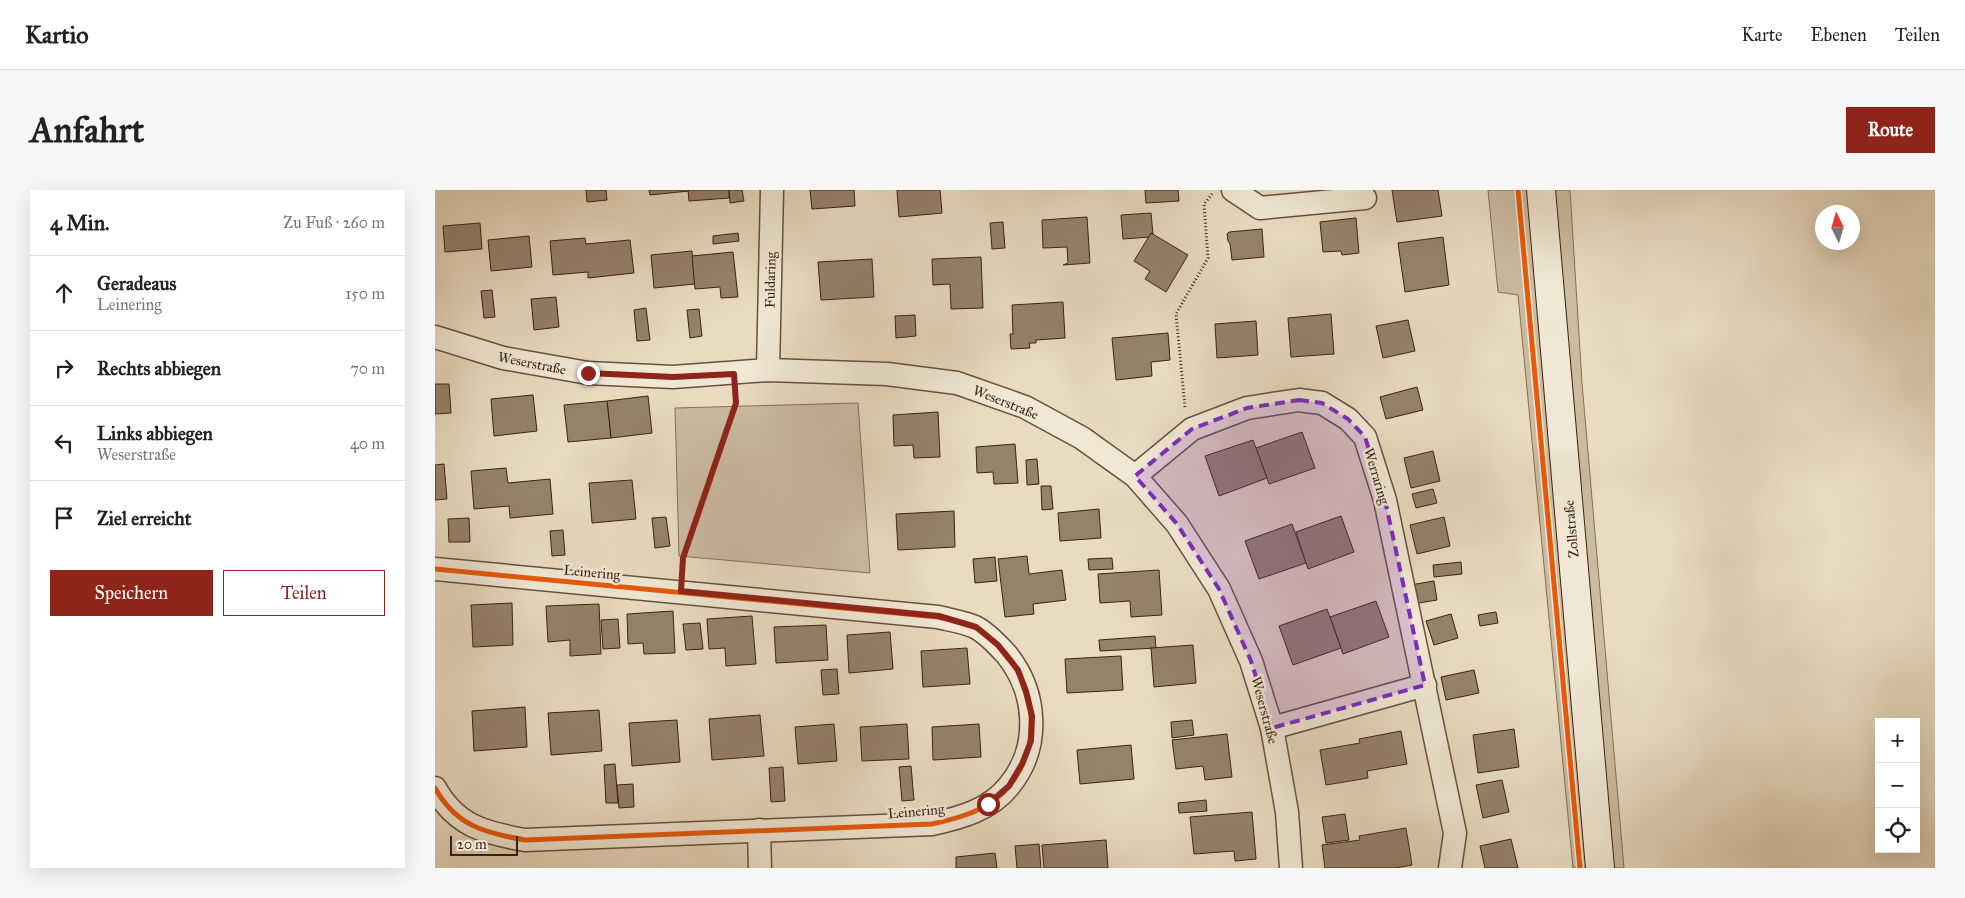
<!DOCTYPE html>
<html lang="de">
<head>
<meta charset="utf-8">
<style>
  body { margin:0; font-family:"IM FELL Great Primer",serif; background:#f6f6f6; color:#222 }
  .controls { position:absolute; right:15px; bottom:15px; display:grid; overflow:hidden; border-radius:0px; box-shadow:0 5px 20px #0002 }
  .controls button { width:45px; height:45px; display:grid; place-items:center; padding:0; border:0; border-bottom:1px solid #e0e0e0; background:#fff; color:#222; font:25px sans-serif }
  .compass { position:absolute; left:1380px; top:15px; width:45px; height:45px; border-radius:50%; background:#fff; box-shadow:0 5px 20px #0002; rotate:355deg }
  .scale { position:absolute; left:15px; bottom:12px; width:68px; box-sizing:border-box; padding-left:5px; border:2px solid #3c2111; border-top:0; font-size:14px; line-height:18px; white-space:nowrap; color:#3c2111; -webkit-text-stroke:4px #f0e8d5; paint-order:stroke }
  .stop { position:absolute; width:15px; height:15px; margin:-11px; border:4px solid #8f2418; border-radius:50%; background:#fff }
  .stop.end { background:#8f2418; border-color:#fff; box-shadow:0 1px 5px #0008 }
  .list { margin:0; padding:0; list-style:none }
  h2 { display:flex; justify-content:space-between; align-items:center; height:65px; margin:0; padding:0 20px; font-size:21px }
  h2 small { font-size:16px; font-weight:400; color:#767676 }
  .list li { display:grid; grid-template-columns:32px 1fr auto; gap:15px; align-items:center; box-sizing:border-box; height:75px; padding:0 20px; border-top:1px solid #e0e0e0 }
  .list b { display:block; font-size:19px; white-space:nowrap }
  .list p { margin:0; font-size:16px; white-space:nowrap; color:#767676 }
  .list em { font-size:16px; font-style:normal; color:#767676 }
  .actions { display:flex; gap:10px; padding:15px 20px }
  .actions a { flex:1; padding:11px 0; border:1px solid #8f2418; border-radius:0px; text-align:center; font-size:18px; color:#8f2418 }
  .actions .main { background:#8f2418; color:#fff }
  .icon { flex:none; width:28px; height:28px; fill:none; stroke:currentColor; stroke-width:2; stroke-linecap:round; stroke-linejoin:round }
  .map { position:relative; flex:none; width:1500px; height:678px; overflow:hidden; border-radius:0px }
  header { display:flex; align-items:center; gap:30px; box-sizing:border-box; height:70px; padding:0 25px; background:#fff; border-bottom:1px solid #e0e0e0 }
  header strong { font-size:24px }
  nav { display:flex; gap:28px; margin-inline-start:auto; font-size:18px }
  .intro { display:flex; align-items:center; justify-content:space-between; box-sizing:border-box; height:120px; padding:0 30px }
  h1 { margin:0; font-size:35px }
  .button { padding:12px 22px; border-radius:0px; background:#8f2418; color:#fff; font-size:18px; font-weight:700 }
  main { display:flex; gap:30px; padding:0 30px }
  aside { flex:1; background:#fff; border-radius:0px; box-shadow:0 5px 20px #0002 }
  .map>svg:first-child { display:block }
  .green { fill:#cbbba1; stroke:#846e59 }
  .building { fill:#95826b; stroke:#3c2111 }
  .lines { fill:none; stroke-linecap:round; stroke-linejoin:round }
  .street-casing { stroke:#67503c; stroke-width:25 }
  .secondary-casing { stroke:#3c2111; stroke-width:30 }
  .path { stroke:#3c2111; stroke-width:3; stroke-dasharray:1 2.5; stroke-linecap:butt }
  .street { stroke:#f0e8d5; stroke-width:22 }
  .secondary { stroke:#f0e8d5; stroke-width:28 }
  .cycleway-casing { stroke:#f0e8d5; stroke-width:8 }
  .cycleway { stroke:#e8590c; stroke-width:5 }
  .route { stroke:#8f2418; stroke-width:6 }
  .marked { fill:#7b2cbf; fill-opacity:0.2; stroke:#7b2cbf; stroke-width:4; stroke-dasharray:10 6; stroke-linejoin:round }
  .labels { text-anchor:middle; stroke-width:5; stroke-linejoin:round; paint-order:stroke }
  .street-label { font-size:14px; fill:#3c2111; stroke:#f0e8d5 }
</style>
</head>
<body>
<header>
<strong>Kartio</strong>
<nav><a>Karte</a><a>Ebenen</a><a>Teilen</a></nav>
</header>
<div class="intro"><h1>Anfahrt</h1><a class="button">Route</a></div>
<main>
<aside>
<h2>4 Min.<small>Zu Fuß · 260 m</small></h2>
<ul class="list">
<li><svg class="icon" aria-label="ahead" viewBox="0 0 24 24"><path d="M12 20V5M6 11l6-6 6 6"/></svg><div><b>Geradeaus</b><p>Leinering</p></div><em>150 m</em></li>
<li><svg class="icon" aria-label="right" viewBox="0 0 24 24"><path d="M7 20v-9h11M14 6l5 5-5 5"/></svg><div><b>Rechts abbiegen</b></div><em>70 m</em></li>
<li><svg class="icon" aria-label="left" viewBox="0 0 24 24"><path d="M17 20v-9H6M10 6l-5 5 5 5"/></svg><div><b>Links abbiegen</b><p>Weserstraße</p></div><em>40 m</em></li>
<li><svg class="icon" aria-label="arrive" viewBox="0 0 24 24"><path d="M6 21V4h12l-3 4 3 4H6"/></svg><div><b>Ziel erreicht</b></div></li>
</ul>
<div class="actions"><a class="main">Speichern</a><a>Teilen</a></div>
</aside>
<div class="map">
<svg width="1500" height="678" viewBox="0 0 1500 678">
  <rect width="100%" height="100%" fill="#e8dbbf"/>
  <filter id="stains"><feTurbulence type="fractalNoise" baseFrequency=".004" numOctaves="4"/><feColorMatrix values="0 0 0 0 .2 0 0 0 0 .09 0 0 0 0 .02 0 0 0 .5 -.17"/></filter>
  <radialGradient id="worn" r=".72"><stop offset=".6" stop-color="#630" stop-opacity="0"/><stop offset="1" stop-color="#630" stop-opacity=".3"/></radialGradient>
  <g class="green">
    <path d="M1053,0H1135L1147,193L1189,678H1138L1083,105L1063,102Z"/>
    <path d="M423,213L435,383L244,366L240,218Z"/>
  </g>
  <g class="building">
    <path d="M151,0H171L172,10L152,12Z"/>
    <path d="M214,0H253L254,1L215,5Z"/>
    <path d="M253,0H294V8L254,11Z"/>
    <path d="M294,0H307L309,11L295,13Z"/>
    <path d="M375,0H419L420,16L377,19Z"/>
    <path d="M462,0H505L507,23L464,27Z"/>
    <path d="M710,0H743L744,11L711,13Z"/>
    <path d="M957,0H1003L1007,26L962,32Z"/>
    <path d="M716,23L718,44L716,43L715,47L688,49L686,25Z"/>
    <path d="M652,27L655,73L628,75L633,73L632,57L608,58L607,30Z"/>
    <path d="M921,28L924,63L907,65L906,61L888,62L885,32Z"/>
    <path d="M568,32L570,58L557,59L555,33Z"/>
    <path d="M45,33L47,59L10,62L8,36Z"/>
    <path d="M827,39L829,67L797,70L795,54L793,51L792,44L794,42Z"/>
    <path d="M303,43L304,51L278,54V46Z"/>
    <path d="M716,43L753,65L731,102L710,89L715,81L699,71Z"/>
    <path d="M94,46L97,77L56,81L53,50Z"/>
    <path d="M1008,47L1014,95L970,102L963,53Z"/>
    <path d="M150,48L151,54L195,50L199,83L153,88V82L118,85L115,51Z"/>
    <path d="M257,61L260,94L219,98L216,65Z"/>
    <path d="M298,62L303,107L286,108L285,97L260,99L257,66Z"/>
    <path d="M546,67L548,118L516,119L515,94L498,95L497,69Z"/>
    <path d="M437,69L439,107L386,110L383,72Z"/>
    <path d="M57,100L60,127L49,128L46,101Z"/>
    <path d="M121,107L124,137L99,140L96,109Z"/>
    <path d="M628,112L630,148L601,150V153H594L595,158L576,159L575,144H578L577,115Z"/>
    <path d="M211,118L215,150L202,151L199,120Z"/>
    <path d="M264,119L267,146L255,148L252,120Z"/>
    <path d="M896,124L899,164L856,167L853,128Z"/>
    <path d="M480,125L481,146L461,148L460,126Z"/>
    <path d="M973,130L980,161L948,168L941,136Z"/>
    <path d="M821,131L823,165L782,168L780,134Z"/>
    <path d="M733,143L735,170L716,172L717,186L681,190L677,148Z"/>
    <path d="M0,194H14L16,223L0,224Z"/>
    <path d="M982,197L988,220L951,229L945,207Z"/>
    <path d="M98,205L102,241L59,246L56,209Z"/>
    <path d="M213,206L217,243L176,248L172,211Z"/>
    <path d="M172,211L176,248L133,252L129,215Z"/>
    <path d="M503,222L505,267L479,268L478,255L459,256L458,225Z"/>
    <path d="M867,242L880,278L834,294L821,258Z"/>
    <path d="M818,250L832,288L784,306L770,266Z"/>
    <path d="M580,254L583,293L559,294L558,282L542,283L541,257Z"/>
    <path d="M998,261L1005,291L976,298L969,268Z"/>
    <path d="M602,269L604,294L592,295L591,270Z"/>
    <path d="M9,274L12,309L0,310V275Z"/>
    <path d="M71,278L73,293L115,289L118,324L75,328L74,316L39,319L36,281Z"/>
    <path d="M197,290L201,329L157,333L154,293Z"/>
    <path d="M606,296H616L618,319L607,320Z"/>
    <path d="M998,299L1002,313L981,318L977,304Z"/>
    <path d="M664,319L666,348L625,351L623,323Z"/>
    <path d="M519,321L520,357L463,360L461,324Z"/>
    <path d="M906,326L919,362L873,379L861,342Z"/>
    <path d="M231,327L235,356L220,358L217,328Z"/>
    <path d="M1009,327L1015,356L982,364L975,335Z"/>
    <path d="M34,328L35,352H14L13,329Z"/>
    <path d="M857,334L871,373L824,389L810,351Z"/>
    <path d="M128,340L130,365L117,366L115,341Z"/>
    <path d="M592,366L594,384L627,380L631,410L598,414L599,424L570,427L563,369Z"/>
    <path d="M560,367L562,391L540,393L538,369Z"/>
    <path d="M677,368L678,379L654,380L653,369Z"/>
    <path d="M1026,372L1027,384L999,387L998,375Z"/>
    <path d="M724,380L727,425L696,427L695,411L665,413L663,384Z"/>
    <path d="M999,391L1002,410L978,414L975,395Z"/>
    <path d="M941,411L954,447L908,464L895,427Z"/>
    <path d="M77,413L78,455L38,457L36,415Z"/>
    <path d="M164,414L166,464L135,466V450L113,452L111,416Z"/>
    <path d="M892,419L906,458L858,475L844,436Z"/>
    <path d="M238,421L240,463L209,464L208,453L193,454L192,424Z"/>
    <path d="M1061,422L1063,433L1045,436L1043,425Z"/>
    <path d="M1016,424L1023,448L999,455L991,431Z"/>
    <path d="M317,426L321,474L291,476L290,458L274,459L272,429Z"/>
    <path d="M183,429L185,458L168,459L166,430Z"/>
    <path d="M265,433L268,459L251,460L248,434Z"/>
    <path d="M391,435L393,470L341,473L339,437Z"/>
    <path d="M455,442L458,479L414,483L412,445Z"/>
    <path d="M720,446L721,458L665,461L664,450Z"/>
    <path d="M758,455L761,493L719,497L716,458Z"/>
    <path d="M532,458L535,494L488,497L486,461Z"/>
    <path d="M686,466L688,500L632,503L630,469Z"/>
    <path d="M402,479L404,504L388,505L386,480Z"/>
    <path d="M1039,480L1044,503L1011,510L1006,487Z"/>
    <path d="M90,517L92,557L39,561L37,521Z"/>
    <path d="M164,520L167,561L116,565L113,523Z"/>
    <path d="M325,525L329,566L277,570L274,529Z"/>
    <path d="M242,530L245,572L197,576L194,533Z"/>
    <path d="M757,530L759,545L737,548L736,532Z"/>
    <path d="M399,534L402,571L363,574L360,537Z"/>
    <path d="M472,534L474,569L427,571L425,537Z"/>
    <path d="M544,534L546,567L498,570L497,537Z"/>
    <path d="M1079,539L1084,577L1043,583L1038,545Z"/>
    <path d="M966,541L972,574L932,581L933,588L891,595L885,560L925,553L924,549Z"/>
    <path d="M792,544L797,587L770,590L768,576L741,579L737,550Z"/>
    <path d="M696,555L699,589L645,594L642,560Z"/>
    <path d="M180,574L183,613H171L169,575Z"/>
    <path d="M476,576L479,610L467,611L464,577Z"/>
    <path d="M348,577L350,611L336,612L334,578Z"/>
    <path d="M1067,590L1074,622L1048,628L1041,595Z"/>
    <path d="M198,594L199,617L184,618L182,595Z"/>
    <path d="M771,610L772,621L744,623L743,613Z"/>
    <path d="M817,622L821,669L800,671L799,661L759,664L755,627Z"/>
    <path d="M910,624L914,650L891,653L887,627Z"/>
    <path d="M971,638L977,675L960,678H890L887,655L925,650L924,646Z"/>
    <path d="M1076,649L1083,678H1050L1045,656Z"/>
    <path d="M671,650L673,678H609L607,655Z"/>
    <path d="M604,654L606,678H582L580,656Z"/>
    <path d="M560,663L562,678H521V667Z"/>
  </g>
  <g class="lines">
    <g class="street-casing">
      <g id="street">
        <path d="M798,0L825,18L930,8"/>
        <path d="M0,147L68,168L153,183L238,187L333,180L452,184L522,193L590,217L647,248L700,286L742,334L784,399L816,471L837,538L852,622L856,678"/>
        <path d="M333,180L337,0"/>
        <path d="M700,286L757,239L812,218L864,210L887,213L913,229L930,247L950,310L1020,643L1015,678"/>
        <path d="M0,379L503,427C515,430 529,432 540,437C552,443 563,455 572,465C602,503 606,557 574,596C555,620 525,628 497,634L90,650C50,643 21,636 0,598"/>
        <path d="M837,538L990,495"/>
        <path d="M324,640L325,678"/>
      </g>
    </g>
    <g class="secondary-casing">
      <path id="secondary" d="M1106,0L1165,678"/>
    </g>
    <g class="path">
      <path d="M750,217L741,124L773,68L769,14L777,4"/>
      <path d="M247,382L248,368L301,213L300,204"/>
    </g>
    <use href="#street" class="street"/>
    <use href="#secondary" class="secondary"/>
    <g class="cycleway-casing">
      <g id="cycleway">
        <path d="M1083,0L1145,678"/>
        <path d="M0,379L503,427C515,430 529,432 540,437C552,443 563,455 572,465C602,503 606,557 574,596C555,620 525,628 497,634L90,650C50,643 21,636 0,598"/>
      </g>
    </g>
    <use href="#cycleway" class="cycleway"/>
  </g>
  <g class="lines">
    <path class="route" d="M153,183L238,187L299,184L301,213L248,368L246,401L504,426L541,437L563,455L583,480L591,502L597,526L596,551L587,574L574,596L553,614"/>
  </g>
  <path class="marked" d="M864,210L887,213L913,229L930,247L950,310L990,495L837,538L816,471L784,399L742,334L700,286L757,239L812,218Z"/>
  <g class="labels">
    <g class="street-label">
      <text transform="translate(335 90) rotate(-89)" y="5">Fuldaring</text>
      <text transform="translate(97 173) rotate(11)" y="5">Weserstraße</text>
      <text transform="translate(571 212) rotate(22)" y="5">Weserstraße</text>
      <text transform="translate(942 286) rotate(73)" y="5">Werraring</text>
      <text transform="translate(1136 339) rotate(-95)" y="5">Zollstraße</text>
      <text transform="translate(157 382) rotate(5)" y="5">Leinering</text>
      <text transform="translate(830 520) rotate(75)" y="5">Weserstraße</text>
      <text transform="translate(481 621) rotate(-5)" y="5">Leinering</text>
    </g>
  </g>
  <rect width="100%" height="100%" filter="url(#stains)"/>
  <rect width="100%" height="100%" fill="url(#worn)"/>
</svg>
<div class="controls">
<button>+</button>
<button>−</button>
<button><svg class="icon" aria-label="locate" viewBox="0 0 24 24"><circle cx="12" cy="12" r="6"/><path d="M12 2v4M12 18v4M2 12h4M18 12h4"/></svg></button>
</div>
<svg class="compass" viewBox="-18 -18 36 36"><path d="M0-13l5 13h-10z" fill="#e53935"/><path d="M0 13l5-13h-10z" fill="#767676"/></svg>
<div class="scale">20 m</div>
<div class="stop" style="left:553px;top:614px"></div>
<div class="stop end" style="left:153px;top:183px"></div>
</div>
</main>
</body>
</html>
